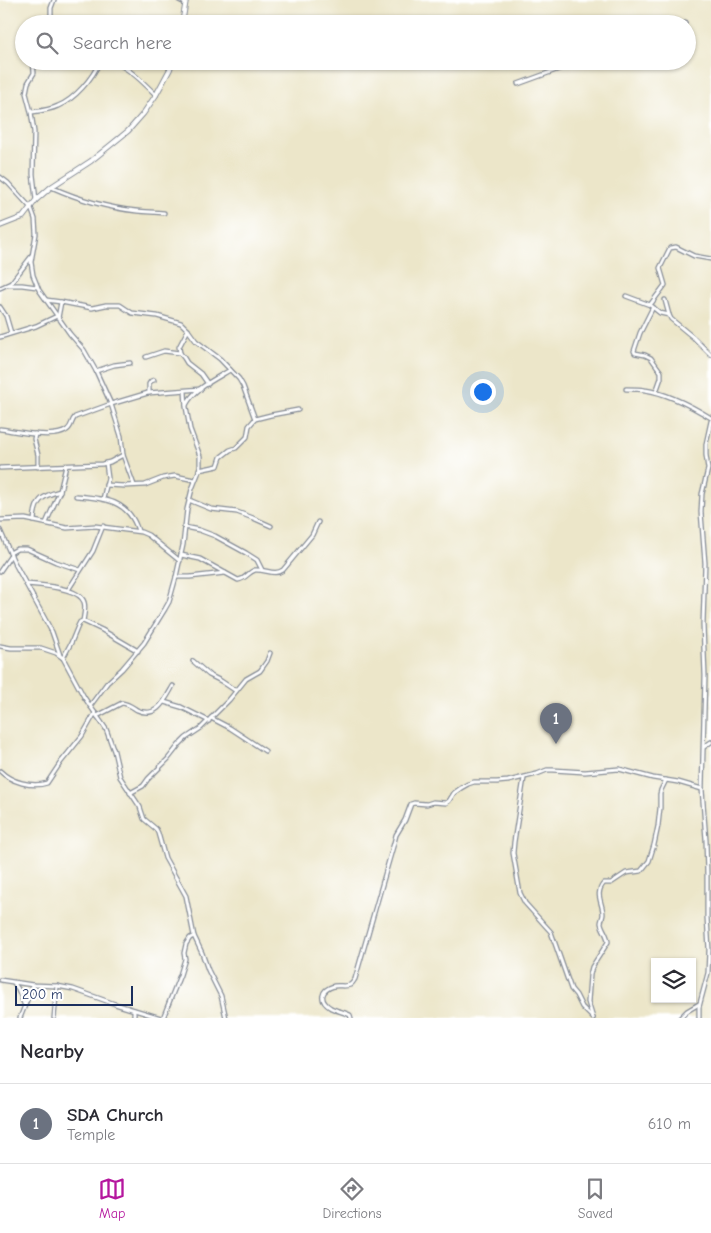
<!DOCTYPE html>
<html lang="en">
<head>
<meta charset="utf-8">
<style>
  body { margin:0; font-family:"Comic Neue",sans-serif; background:#f7f7f7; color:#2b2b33 }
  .controls { position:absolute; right:15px; bottom:15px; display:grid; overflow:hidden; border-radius:0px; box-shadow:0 1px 4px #0004 }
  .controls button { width:45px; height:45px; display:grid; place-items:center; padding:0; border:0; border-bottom:1px solid #e1e1e2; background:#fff; color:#2b2b33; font:25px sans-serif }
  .scale { position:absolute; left:15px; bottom:12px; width:118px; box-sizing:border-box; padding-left:5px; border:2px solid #1b2f5e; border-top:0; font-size:14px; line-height:18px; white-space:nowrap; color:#1b2f5e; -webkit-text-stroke:4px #fff; paint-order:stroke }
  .you { position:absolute; left:482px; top:391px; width:18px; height:18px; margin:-12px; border:4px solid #fff; border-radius:50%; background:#1a73e8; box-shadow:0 0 0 8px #1a73e833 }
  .badge { display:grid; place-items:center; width:32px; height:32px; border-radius:50%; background:#b5179e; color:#fff; font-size:16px; font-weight:700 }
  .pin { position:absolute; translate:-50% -41px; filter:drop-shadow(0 1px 2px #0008) }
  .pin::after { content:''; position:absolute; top:26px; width:18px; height:15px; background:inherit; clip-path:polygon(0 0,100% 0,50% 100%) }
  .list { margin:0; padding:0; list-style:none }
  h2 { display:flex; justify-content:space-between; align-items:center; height:65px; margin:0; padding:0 20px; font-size:21px }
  h2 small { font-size:16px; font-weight:400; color:#7c7c81 }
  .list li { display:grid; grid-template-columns:32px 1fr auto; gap:15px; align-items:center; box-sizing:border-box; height:80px; padding:0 20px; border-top:1px solid #e1e1e2 }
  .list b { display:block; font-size:19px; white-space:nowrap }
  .list p { margin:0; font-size:16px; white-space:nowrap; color:#7c7c81 }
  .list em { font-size:16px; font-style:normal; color:#7c7c81 }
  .icon { flex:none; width:28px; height:28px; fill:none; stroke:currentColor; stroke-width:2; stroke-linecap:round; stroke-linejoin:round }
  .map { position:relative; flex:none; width:711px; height:1018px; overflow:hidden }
  .search { position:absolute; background:#fff; box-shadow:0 1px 4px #0004; left:15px; right:15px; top:15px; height:55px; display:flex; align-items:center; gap:12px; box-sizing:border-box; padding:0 18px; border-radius:28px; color:#7c7c81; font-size:19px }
  .sheet { height:145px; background:#fff }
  nav { display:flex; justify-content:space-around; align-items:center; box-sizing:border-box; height:70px; border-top:1px solid #e1e1e2; background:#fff; font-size:14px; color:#7c7c81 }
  nav a { display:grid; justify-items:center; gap:2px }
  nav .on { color:#b5179e }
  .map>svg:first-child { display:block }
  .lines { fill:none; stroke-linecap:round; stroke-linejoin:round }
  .minor-casing { stroke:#848a94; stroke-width:5.5 }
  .tertiary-casing { stroke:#848a94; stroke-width:6 }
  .minor { stroke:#fff; stroke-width:3 }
  .tertiary { stroke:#fff; stroke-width:4 }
</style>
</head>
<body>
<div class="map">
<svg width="711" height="1018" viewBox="0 0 711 1018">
  <rect width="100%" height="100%" fill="#fff"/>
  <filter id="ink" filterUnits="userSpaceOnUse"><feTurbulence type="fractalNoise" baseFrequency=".02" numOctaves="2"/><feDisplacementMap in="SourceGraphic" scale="10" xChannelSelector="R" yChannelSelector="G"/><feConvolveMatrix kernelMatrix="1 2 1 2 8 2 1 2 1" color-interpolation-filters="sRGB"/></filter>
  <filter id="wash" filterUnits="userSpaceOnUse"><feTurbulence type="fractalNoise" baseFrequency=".0096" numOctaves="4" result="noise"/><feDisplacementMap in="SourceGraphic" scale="20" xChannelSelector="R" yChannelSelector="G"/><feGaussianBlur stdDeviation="1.12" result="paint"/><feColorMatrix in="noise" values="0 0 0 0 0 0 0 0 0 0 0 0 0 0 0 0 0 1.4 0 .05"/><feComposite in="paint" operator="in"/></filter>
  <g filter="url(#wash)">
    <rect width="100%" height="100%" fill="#ece6c9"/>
  </g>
  <g filter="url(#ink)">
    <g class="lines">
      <g class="minor-casing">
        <g id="minor">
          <path d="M179,0L185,3"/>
          <path d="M51,24V8L54,0"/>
          <path d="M682,24L685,23"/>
          <path d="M33,61L34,73L28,83L26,93L31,112L34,132L33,174L36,200"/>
          <path d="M112,61C129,68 143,82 156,95"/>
          <path d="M518,84L581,61"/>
          <path d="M31,112C40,111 50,110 58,106C75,99 93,78 100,61"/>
          <path d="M0,177L8,183L31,208L35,219L36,234L31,262L33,275L39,290L70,334L84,350L96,371L111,404L121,436L123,455L134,485"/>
          <path d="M51,187C78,199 108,208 137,211C146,212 155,212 164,213"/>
          <path d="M9,285H22L37,287"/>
          <path d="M0,288L11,283L31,257"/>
          <path d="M626,296L650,305L660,313L669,315"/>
          <path d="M46,300L61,302L92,308L106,305H120L132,313L157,316L181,323L188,330L196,341L220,359L239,379L243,386L255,419"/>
          <path d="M665,300L669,315L671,319L694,338L711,355"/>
          <path d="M650,305L665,285L660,268L670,248L676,247L694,256L711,259"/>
          <path d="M0,307L6,316L11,333"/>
          <path d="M653,307L640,333L634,351L635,353L645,355L651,358L661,372V378L656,392"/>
          <path d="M58,318L61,302"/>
          <path d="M0,337L36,326L57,316"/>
          <path d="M180,353L179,347L188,330"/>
          <path d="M146,357L164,351L180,353L184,358L187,363L201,374L208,384"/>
          <path d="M96,371L114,365L130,363"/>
          <path d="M626,389C632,389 639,389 645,390C666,393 693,407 711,418"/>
          <path d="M149,393V384L151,381L154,380"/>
          <path d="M186,405C194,389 215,379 230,370"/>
          <path d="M0,429C16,431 54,440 67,430C72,427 71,421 75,417L111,404L148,393L201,389"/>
          <path d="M35,434L34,439L38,455V467"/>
          <path d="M0,468L102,464L110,462L123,455"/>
          <path d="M199,470L218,466L221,457L230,450L236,448L247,437L249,426L255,419L271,415L298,410"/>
          <path d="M106,485L125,486L145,485L163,478L175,476L195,480"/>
          <path d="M76,496C104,498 129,500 138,531"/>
          <path d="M103,499L108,478L106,463"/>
          <path d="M189,500L211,509L237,512L253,518L271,526"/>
          <path d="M0,520L25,519L67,528L95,526L141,532L148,535L180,561"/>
          <path d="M34,521C35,501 41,496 60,491"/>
          <path d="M46,523L60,491L66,466"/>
          <path d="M184,527L199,530L215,536L246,553L257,560L262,570"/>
          <path d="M0,530L14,562L52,632L60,655"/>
          <path d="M10,553L17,549H27L56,562L80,570"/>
          <path d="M181,555L200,559L238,580C246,579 248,572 255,570C265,569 275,576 283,570L312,535L318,522"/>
          <path d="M0,571L11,555"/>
          <path d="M176,577H190L225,573"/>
          <path d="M26,584C39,585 79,587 84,602C86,607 84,615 83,621"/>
          <path d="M68,590L93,551L103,526"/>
          <path d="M0,646L11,648H41L56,653L63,658L84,697L106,729L114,751L120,777L140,807L144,819L156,829L158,833L165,858L186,896L194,936L202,953L208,970L221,996L226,1018"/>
          <path d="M63,658L71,643L78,626L80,622L83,621L102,630L138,651"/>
          <path d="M193,661L209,675L221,681L236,691"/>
          <path d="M164,702L181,707L209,721"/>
          <path d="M90,706L107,683L122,669L144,643L165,609L169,602L176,577L183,545L187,509L192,489L198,474L200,466V456L190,429L186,407L185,391"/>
          <path d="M97,716L122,703C129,704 132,707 137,710C157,719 165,700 173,686"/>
          <path d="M211,718L230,728L265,751"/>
          <path d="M704,747L711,742"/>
          <path d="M0,771C11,782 32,788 47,783L61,762L82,736L95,713"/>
          <path d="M524,778L514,842L513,853L520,893L525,903L551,932L571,989L576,995L582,1007L593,1018"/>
          <path d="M130,793L143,786L148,779L168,759L179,745L186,738L201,728L229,700L246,679L260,671L267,661L270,653"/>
          <path d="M0,980L33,985L57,986L73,989L115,1004L161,1018"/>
          <path d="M14,983L18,989L24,1004"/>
          <path d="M134,1010V1018"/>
          <path d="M20,1018L33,985"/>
          <path d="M54,1018L57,986"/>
          <path d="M163,1018L180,975L185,959L184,953L186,944L190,938L194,936"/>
          <path d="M351,1018L350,1015C344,1012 337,1011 331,1008C319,1001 320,990 334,986C339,985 345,987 350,985C353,983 353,982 355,979L394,843L396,835L405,820L411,804L414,803L427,804L433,802L446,803L449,801L454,793L461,788L468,784L474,782H497L508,781L537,774L547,770H553L585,772L619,769L653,778L678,782L702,789"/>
          <path d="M593,1018L588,1002L590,975L592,967L608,942C608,935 602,929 601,923C601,920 603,917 603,914C603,903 594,894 604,883H611L626,873L641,871L649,861L654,845L658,826L660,808V794L661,790L666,780"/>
          <path d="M680,1018L687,1011L699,1004"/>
          <path d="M699,1018V1007L708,973L709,950L707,917V875L706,840L702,789L705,676L703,624L705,563L701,512L702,494L708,469L706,455V444L711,421"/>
        </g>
      </g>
      <g class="tertiary-casing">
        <g id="tertiary">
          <path d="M182,24L186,0"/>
          <path d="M0,226L23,217L36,200L51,187L91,161L128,131L143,114L156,95L170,69L172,61"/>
        </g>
      </g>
      <use href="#minor" class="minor"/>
      <use href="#tertiary" class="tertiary"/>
    </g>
  </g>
</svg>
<div class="controls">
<button><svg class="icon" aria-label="layers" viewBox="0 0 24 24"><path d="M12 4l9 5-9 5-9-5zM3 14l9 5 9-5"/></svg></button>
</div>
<div class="scale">200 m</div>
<div class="you"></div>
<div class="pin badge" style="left:556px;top:744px;background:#6b7280">1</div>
<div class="search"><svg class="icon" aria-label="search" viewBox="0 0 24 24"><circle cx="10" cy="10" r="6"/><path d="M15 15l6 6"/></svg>Search here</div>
</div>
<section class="sheet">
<h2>Nearby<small></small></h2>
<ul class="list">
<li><span class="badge" style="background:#6b7280">1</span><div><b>SDA Church</b><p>Temple</p></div><em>610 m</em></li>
</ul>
</section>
<nav>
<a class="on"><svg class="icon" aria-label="map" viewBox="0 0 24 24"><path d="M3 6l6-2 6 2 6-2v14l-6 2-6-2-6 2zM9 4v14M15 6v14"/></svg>Map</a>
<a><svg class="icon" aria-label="directions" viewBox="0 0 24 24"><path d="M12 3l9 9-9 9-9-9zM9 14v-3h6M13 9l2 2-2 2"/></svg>Directions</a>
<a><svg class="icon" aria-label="saved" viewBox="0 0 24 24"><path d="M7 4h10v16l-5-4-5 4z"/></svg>Saved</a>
</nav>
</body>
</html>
